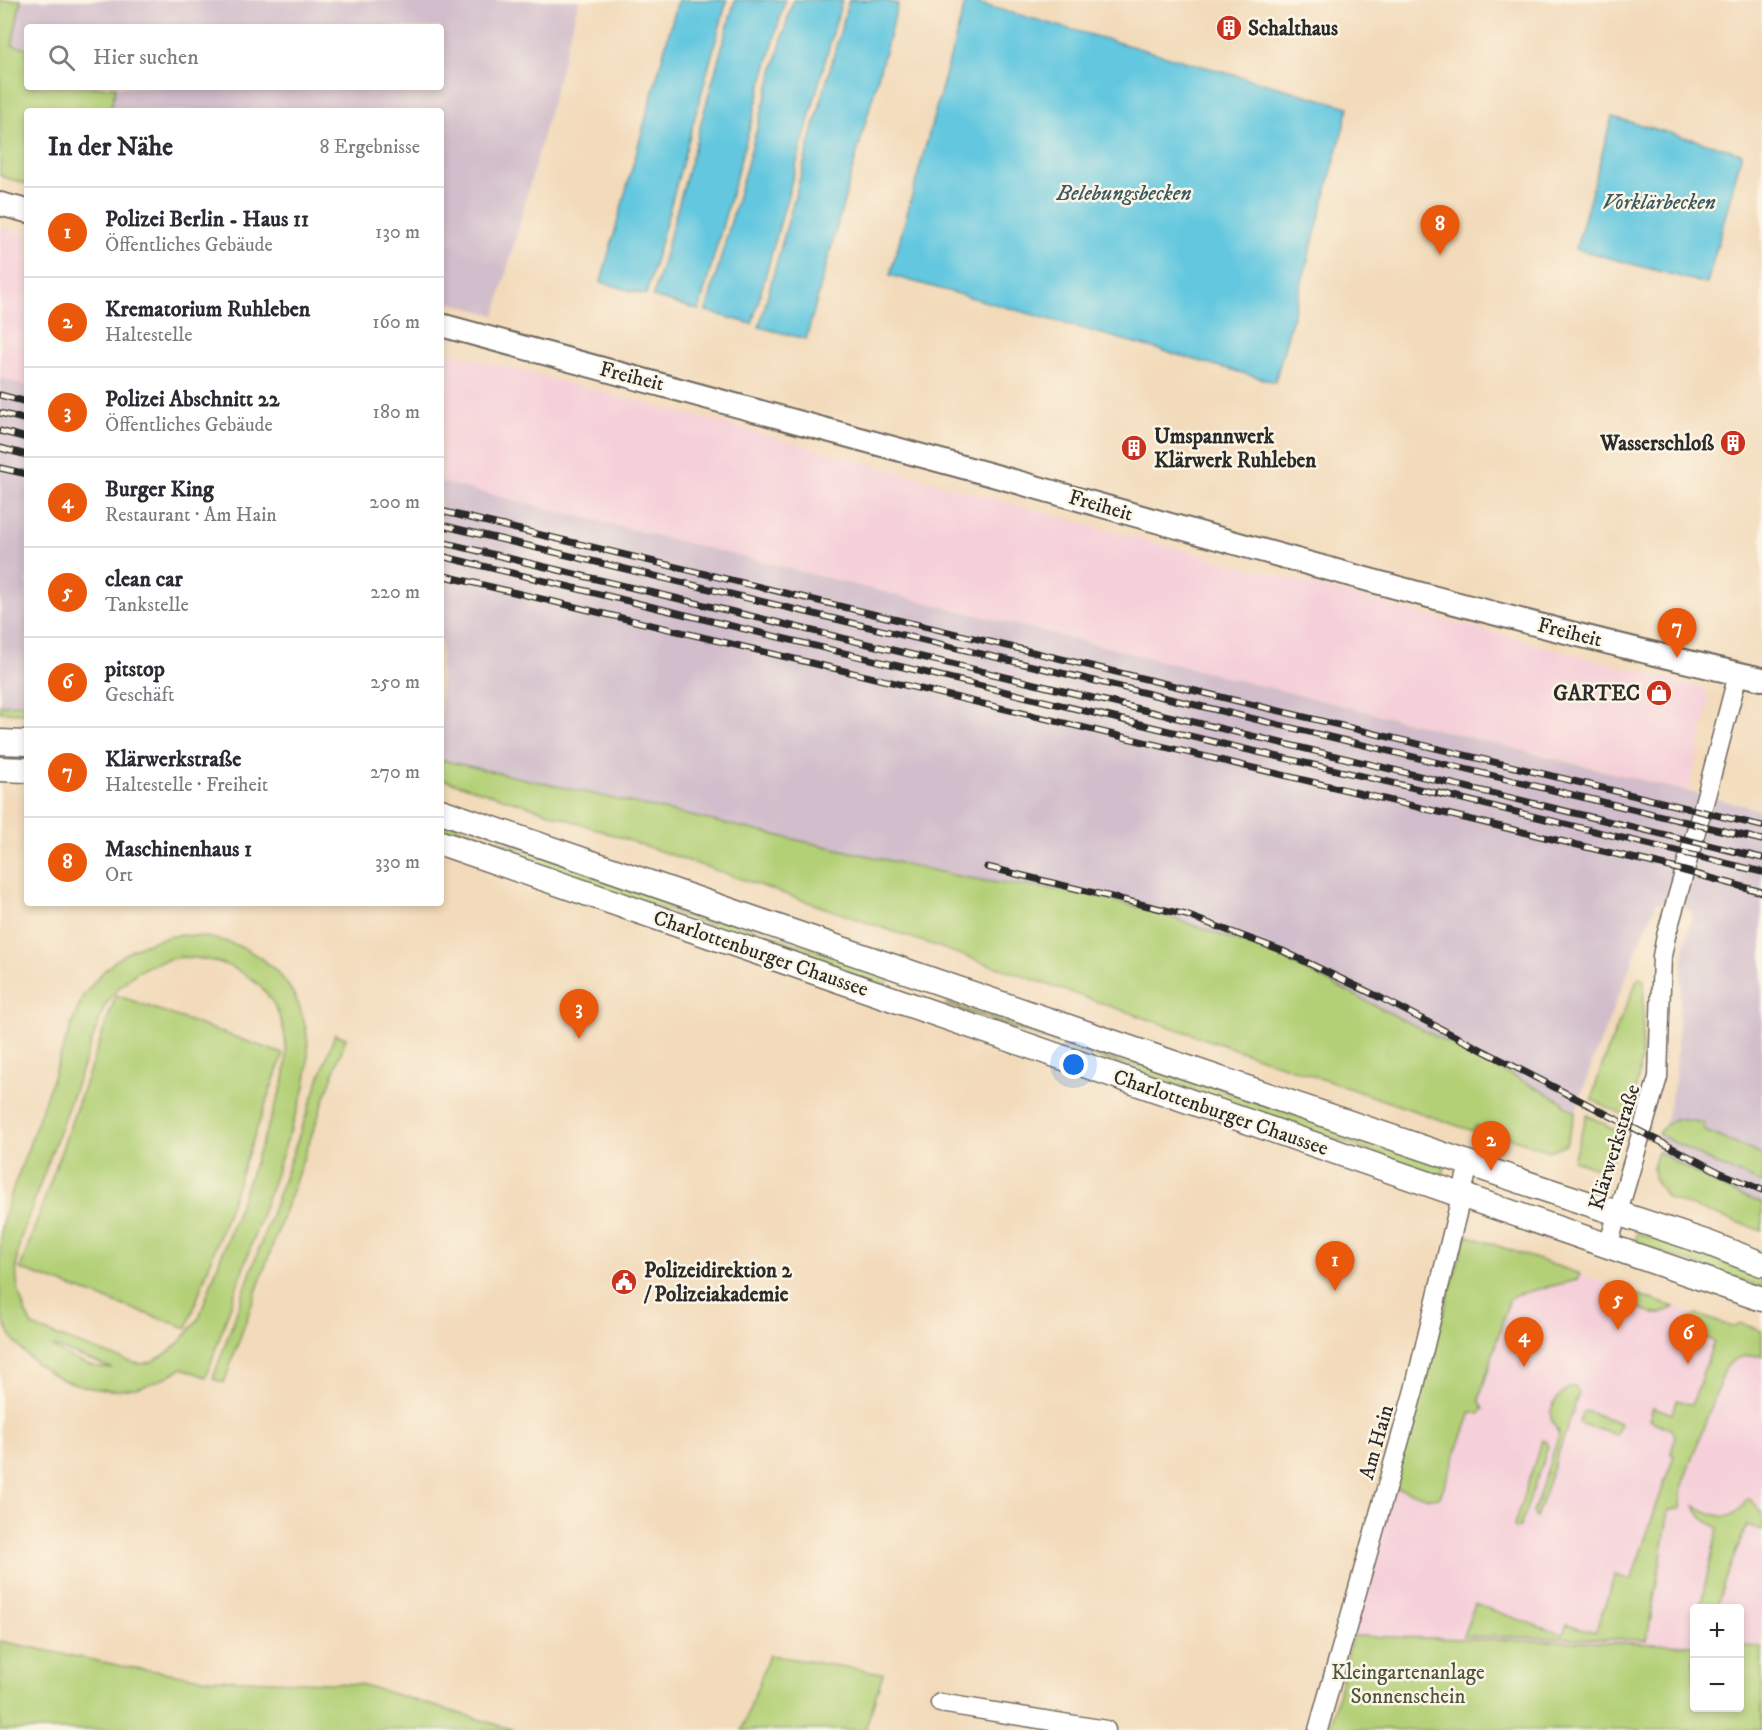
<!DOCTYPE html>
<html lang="de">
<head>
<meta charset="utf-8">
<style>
  body { margin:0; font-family:"IM FELL DW Pica",serif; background:#f2f2f3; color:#2b2b33 }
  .controls { position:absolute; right:18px; bottom:18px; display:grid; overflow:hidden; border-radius:6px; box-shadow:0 3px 9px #0003 }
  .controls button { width:54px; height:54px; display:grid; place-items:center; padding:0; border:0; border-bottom:2px solid #e1e1e2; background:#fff; color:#2b2b33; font:30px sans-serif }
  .you { position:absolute; left:1074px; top:1065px; width:21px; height:21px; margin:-15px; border:4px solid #fff; border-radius:50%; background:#1a73e8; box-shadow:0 0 0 9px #1a73e833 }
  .badge { display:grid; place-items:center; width:39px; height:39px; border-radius:50%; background:#ea580c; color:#fff; font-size:20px; font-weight:700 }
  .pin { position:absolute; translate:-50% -50px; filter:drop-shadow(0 2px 3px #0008) }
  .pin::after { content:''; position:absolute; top:32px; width:21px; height:18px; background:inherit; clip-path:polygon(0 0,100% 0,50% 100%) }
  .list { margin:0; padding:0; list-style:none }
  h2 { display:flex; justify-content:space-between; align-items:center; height:78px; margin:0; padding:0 24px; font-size:26px }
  h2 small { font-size:20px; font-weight:400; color:#7c7c81 }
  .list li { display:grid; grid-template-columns:39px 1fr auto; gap:18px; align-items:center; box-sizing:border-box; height:90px; padding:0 24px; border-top:2px solid #e1e1e2 }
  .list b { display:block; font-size:22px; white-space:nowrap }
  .list p { margin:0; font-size:20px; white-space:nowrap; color:#7c7c81 }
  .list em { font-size:20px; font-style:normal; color:#7c7c81 }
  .icon { flex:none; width:33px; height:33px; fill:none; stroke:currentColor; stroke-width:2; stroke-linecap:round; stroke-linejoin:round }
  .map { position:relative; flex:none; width:1762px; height:1730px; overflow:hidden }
  .search { position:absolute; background:#fff; box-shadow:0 3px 9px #0003; left:24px; top:24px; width:420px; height:66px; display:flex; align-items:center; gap:15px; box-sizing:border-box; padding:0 21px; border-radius:6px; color:#7c7c81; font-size:22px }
  .panel { position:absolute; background:#fff; box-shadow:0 3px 9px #0003; left:24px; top:108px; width:420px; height:798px; border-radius:6px }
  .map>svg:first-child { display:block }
  .built { fill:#f5cfd9 }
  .industrial { fill:#d1bdcb; fill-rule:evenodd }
  .green { fill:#b3d077; stroke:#6f7e51; stroke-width:1.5; fill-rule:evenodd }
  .water { fill:#62c7df; stroke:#467985; stroke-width:1.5 }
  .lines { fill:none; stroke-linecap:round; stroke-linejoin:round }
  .minor-casing { stroke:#71685d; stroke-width:21 }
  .tertiary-casing { stroke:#71685d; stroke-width:26 }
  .secondary-casing { stroke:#71685d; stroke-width:27 }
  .minor { stroke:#fff; stroke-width:18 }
  .tertiary { stroke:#fff; stroke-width:22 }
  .secondary { stroke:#fff; stroke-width:24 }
  .rail-casing { stroke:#2b2b2b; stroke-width:7 }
  .rail { stroke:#fcf5e5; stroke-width:4.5; stroke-dasharray:14; stroke-linecap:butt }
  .labels { text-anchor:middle; stroke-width:5; stroke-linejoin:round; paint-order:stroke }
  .poi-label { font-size:21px; font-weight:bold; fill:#2b2b2b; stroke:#fcf5e5; text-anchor:start }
  .street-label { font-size:21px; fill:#2b2b2b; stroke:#fcf5e5 }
  .park-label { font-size:21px; fill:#4d543e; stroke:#fcf5e5 }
  .water-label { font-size:22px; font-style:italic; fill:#3c5a61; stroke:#fcf5e5 }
</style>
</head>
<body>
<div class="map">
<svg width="1762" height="1730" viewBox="0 0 1762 1730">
  <rect width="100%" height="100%" fill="#fcf5e5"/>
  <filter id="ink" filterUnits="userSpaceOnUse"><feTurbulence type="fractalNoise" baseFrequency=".0167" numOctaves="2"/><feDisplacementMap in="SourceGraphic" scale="12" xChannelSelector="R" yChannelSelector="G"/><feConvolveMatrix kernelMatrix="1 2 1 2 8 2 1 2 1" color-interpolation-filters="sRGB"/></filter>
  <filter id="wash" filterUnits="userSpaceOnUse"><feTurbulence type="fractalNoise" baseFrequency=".008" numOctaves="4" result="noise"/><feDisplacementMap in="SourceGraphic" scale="24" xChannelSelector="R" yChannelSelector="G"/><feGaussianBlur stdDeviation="1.35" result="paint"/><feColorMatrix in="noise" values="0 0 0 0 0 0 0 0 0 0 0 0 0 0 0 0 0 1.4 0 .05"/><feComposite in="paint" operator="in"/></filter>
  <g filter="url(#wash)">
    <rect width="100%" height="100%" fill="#f2daba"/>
    <g class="built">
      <path d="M0,227L27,234V386L0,378Z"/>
      <path d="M441,350L748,430L1107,530L1702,688L1707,693L1709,702L1689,791L441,482Z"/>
      <path d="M1466,1235L1732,1327L1741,1323L1762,1331V1647L1740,1646V1608H1694V1645L1352,1636L1393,1487Z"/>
    </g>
    <g class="industrial">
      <path d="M21,0H579L495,315L441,300V111H27V184L0,176V105ZM27,27H441V87H27Z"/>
      <path d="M0,378L27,386V704L0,705Z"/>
      <path d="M441,482L1762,810V1155L1674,1120L1664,1127L1675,1080L1682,969L1685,945L1693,911L1656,902L1593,1060L1576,1112L1563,1105L1564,1102L1276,955L997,883L671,813L441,760Z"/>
      <path d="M1658,1134L1720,1166L1762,1183V1203L1724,1189L1658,1152Z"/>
    </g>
    <g class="green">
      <path d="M0,0H21L12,45L27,48V87H116L110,111H27V184L0,176Z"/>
      <path d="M27,704V713L0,712V705Z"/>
      <path d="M441,760L958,876L997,883L1083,892L1159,913L1276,955L1564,1102L1563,1105L1576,1112L1566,1144L1549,1151L1476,1126L1473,1131L532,807L441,779Z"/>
      <path d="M441,821L889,975L885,986L441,832Z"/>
      <path d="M179,935C271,935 324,1001 304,1091L206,1377L182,1368C146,1392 105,1397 65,1380C37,1369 10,1344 1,1314C0,1305 0,1237 1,1228C8,1197 22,1167 32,1137C49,1090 64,1042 83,996C110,959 133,943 179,935ZM181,957C256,958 299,1010 283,1084L199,1318C186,1337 167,1360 142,1364C133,1365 47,1332 32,1326C16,1295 13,1274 20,1240L104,1007C125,976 144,963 181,957ZM53,1347V1346L112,1368C90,1368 71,1359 53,1347Z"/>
      <path d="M1641,977L1644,980C1643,1026 1644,1074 1628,1117L1592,1100C1602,1058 1621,1018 1638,979Z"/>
      <path d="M116,995L283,1054L187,1328L20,1269Z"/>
      <path d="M947,1003L1116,1061L1164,1070L1445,1166L1442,1176L946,1005Z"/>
      <path d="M335,1034L346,1038L224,1383L213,1379Z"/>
      <path d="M1587,1115L1621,1133L1610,1165L1602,1170L1573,1160Z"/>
      <path d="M1674,1119L1694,1121L1705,1124L1703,1130L1762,1155V1183L1720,1166L1658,1134L1664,1127Z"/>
      <path d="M1658,1152L1724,1189L1762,1203V1231L1667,1198L1654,1178L1653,1167Z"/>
      <path d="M1637,1233L1762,1276V1287L1640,1245L1635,1237Z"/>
      <path d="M1466,1235L1580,1274L1577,1280L1514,1295L1509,1300L1479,1400L1484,1409L1479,1414L1471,1412L1440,1497L1429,1498L1393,1487Z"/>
      <path d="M1609,1285L1674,1307L1662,1314H1655L1615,1299L1609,1293Z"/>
      <path d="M1696,1314L1732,1327L1741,1323L1762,1331V1356C1747,1354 1734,1356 1725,1369L1682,1485L1680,1509L1669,1510L1647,1640L1463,1636L1475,1604L1563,1635L1567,1624L1595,1633L1615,1575L1631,1580L1674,1455L1671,1454L1675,1437L1672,1430L1649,1420L1653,1407L1672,1414L1677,1400L1692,1405L1714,1341L1678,1328Z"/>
      <path d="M1571,1387H1576L1579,1393L1536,1518L1533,1513L1559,1435C1557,1429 1554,1426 1552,1421C1546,1408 1561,1392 1571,1387Z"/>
      <path d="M1585,1411L1618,1422L1620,1424L1617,1435L1579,1423L1582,1413Z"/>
      <path d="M1542,1440L1546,1442L1548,1447L1520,1527L1515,1529L1514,1525Z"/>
      <path d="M1747,1499L1752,1500L1762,1514V1530L1747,1525L1724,1582L1717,1608H1700L1718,1528L1702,1518L1694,1506C1717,1516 1732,1526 1747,1499Z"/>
      <path d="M1352,1636L1694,1645V1708H1740V1646L1762,1647V1730H1330Z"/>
      <path d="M0,1641L122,1666L209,1679L360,1684L515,1730H0Z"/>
      <path d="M769,1655L883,1673L865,1730H742Z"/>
    </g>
    <g class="water">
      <path d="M678,0H727L646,295L601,282Z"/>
      <path d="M735,0H785L699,310L653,297Z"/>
      <path d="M793,0H842L752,324L706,311Z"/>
      <path d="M849,0H883L898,4L806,339L759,327Z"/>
      <path d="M966,0L1349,107L1275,382L890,275Z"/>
      <path d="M1612,117L1742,153L1707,284L1576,249Z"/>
    </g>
  </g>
  <g filter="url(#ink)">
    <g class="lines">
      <g class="minor-casing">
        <g id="minor">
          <path d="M1608,1246L1658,1077L1662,956L1666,936L1706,796L1738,674"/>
          <path d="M940,1703L1106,1730"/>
          <path d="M1318,1730L1414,1390L1469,1164"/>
        </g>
      </g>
      <g class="tertiary-casing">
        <g id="tertiary">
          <path d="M0,204L27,211"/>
          <path d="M441,325C622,375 804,422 985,473C1243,545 1501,620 1762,679"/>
        </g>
      </g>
      <g class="secondary-casing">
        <g id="secondary">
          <path d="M0,742L27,743"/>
          <path d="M0,769L27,770"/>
          <path d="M441,811L1144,1053L1541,1188L1708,1243L1762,1264"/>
          <path d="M441,843L1762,1299"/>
        </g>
      </g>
      <use href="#minor" class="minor"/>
      <use href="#tertiary" class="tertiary"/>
      <use href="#secondary" class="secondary"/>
      <g class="rail-casing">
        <g id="rail">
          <path d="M0,395L27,402"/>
          <path d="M0,413L27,420"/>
          <path d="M0,431L27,438"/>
          <path d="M0,448L27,455"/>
          <path d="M0,468L27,474"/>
          <path d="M441,511L1762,826"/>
          <path d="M441,525L1762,840"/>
          <path d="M441,542L1762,858"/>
          <path d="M441,556L1227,745L1445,795"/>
          <path d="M441,575L1666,866L1762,892"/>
          <path d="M1438,793L1762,872"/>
          <path d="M987,867L1186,915L1283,951L1379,997L1721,1173L1762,1190"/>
        </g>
      </g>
      <use href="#rail" class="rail"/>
    </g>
  </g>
  <defs>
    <g id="building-disc" transform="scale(1.35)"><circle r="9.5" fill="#c8321e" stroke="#fcf5e5"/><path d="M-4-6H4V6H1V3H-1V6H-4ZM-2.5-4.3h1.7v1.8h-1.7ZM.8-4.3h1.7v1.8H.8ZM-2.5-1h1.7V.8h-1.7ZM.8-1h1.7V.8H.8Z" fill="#fff"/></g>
    <g id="shop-disc" transform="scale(1.35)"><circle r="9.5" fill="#c8321e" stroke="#fcf5e5"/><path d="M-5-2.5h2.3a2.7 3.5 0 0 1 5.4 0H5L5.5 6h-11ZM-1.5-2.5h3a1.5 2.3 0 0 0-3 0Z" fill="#fff"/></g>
    <g id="civic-disc" transform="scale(1.35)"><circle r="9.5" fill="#c8321e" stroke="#fcf5e5"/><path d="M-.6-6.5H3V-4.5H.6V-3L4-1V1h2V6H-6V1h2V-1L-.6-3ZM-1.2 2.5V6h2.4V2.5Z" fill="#fff"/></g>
  </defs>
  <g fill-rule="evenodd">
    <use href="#building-disc" x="1229" y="28"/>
    <use href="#building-disc" x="1733" y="443"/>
    <use href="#building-disc" x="1134" y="448"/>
    <use href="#shop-disc" x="1659" y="693"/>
    <use href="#civic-disc" x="624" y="1282"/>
  </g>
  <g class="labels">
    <g class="poi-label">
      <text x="1248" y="35">Schalthaus</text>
      <text x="1154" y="443">Umspannwerk<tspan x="1154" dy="24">Klärwerk Ruhleben</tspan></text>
      <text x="1714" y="450" text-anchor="end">Wasserschloß</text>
      <text x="1640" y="700" text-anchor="end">GARTEC</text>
      <text x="644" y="1277">Polizeidirektion 2<tspan x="644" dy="24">/ Polizeiakademie</tspan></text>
    </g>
    <g class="street-label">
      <text transform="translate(632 376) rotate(14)" y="7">Freiheit</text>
      <text transform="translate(1101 505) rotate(16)" y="7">Freiheit</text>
      <text transform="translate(1570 632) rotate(14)" y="7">Freiheit</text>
      <text transform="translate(761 953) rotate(19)" y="7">Charlottenburger Chaussee</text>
      <text transform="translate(1221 1112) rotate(19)" y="7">Charlottenburger Chaussee</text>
      <text transform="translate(1614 1147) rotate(-73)" y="7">Klärwerkstraße</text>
      <text transform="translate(1376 1442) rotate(-74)" y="7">Am Hain</text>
    </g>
    <g class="park-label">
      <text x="1408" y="1679">Kleingartenanlage<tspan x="1408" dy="24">Sonnenschein</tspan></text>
    </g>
    <g class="water-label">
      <text x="1124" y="200">Belebungsbecken</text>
      <text x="1659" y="209">Vorklärbecken</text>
    </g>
  </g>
</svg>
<div class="controls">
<button>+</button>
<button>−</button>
</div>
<div class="you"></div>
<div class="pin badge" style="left:1335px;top:1291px">1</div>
<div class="pin badge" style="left:1491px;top:1171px">2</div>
<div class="pin badge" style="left:579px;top:1039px">3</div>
<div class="pin badge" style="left:1524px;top:1367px">4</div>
<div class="pin badge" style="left:1618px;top:1330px">5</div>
<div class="pin badge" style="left:1688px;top:1364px">6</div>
<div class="pin badge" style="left:1677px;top:658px">7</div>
<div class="pin badge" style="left:1440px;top:255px">8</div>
<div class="search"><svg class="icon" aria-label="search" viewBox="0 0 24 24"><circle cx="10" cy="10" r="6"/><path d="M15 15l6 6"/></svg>Hier suchen</div>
<section class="panel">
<h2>In der Nähe<small>8 Ergebnisse</small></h2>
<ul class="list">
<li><span class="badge">1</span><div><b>Polizei Berlin - Haus 11</b><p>Öffentliches Gebäude</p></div><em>130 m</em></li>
<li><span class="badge">2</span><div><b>Krematorium Ruhleben</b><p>Haltestelle</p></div><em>160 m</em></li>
<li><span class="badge">3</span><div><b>Polizei Abschnitt 22</b><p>Öffentliches Gebäude</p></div><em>180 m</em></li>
<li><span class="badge">4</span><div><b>Burger King</b><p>Restaurant · Am Hain</p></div><em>200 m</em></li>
<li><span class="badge">5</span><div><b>clean car</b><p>Tankstelle</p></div><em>220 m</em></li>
<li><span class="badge">6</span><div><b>pitstop</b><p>Geschäft</p></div><em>250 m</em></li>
<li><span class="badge">7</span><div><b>Klärwerkstraße</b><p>Haltestelle · Freiheit</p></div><em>270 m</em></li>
<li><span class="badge">8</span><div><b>Maschinenhaus 1</b><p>Ort</p></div><em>330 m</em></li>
</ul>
</section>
</div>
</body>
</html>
